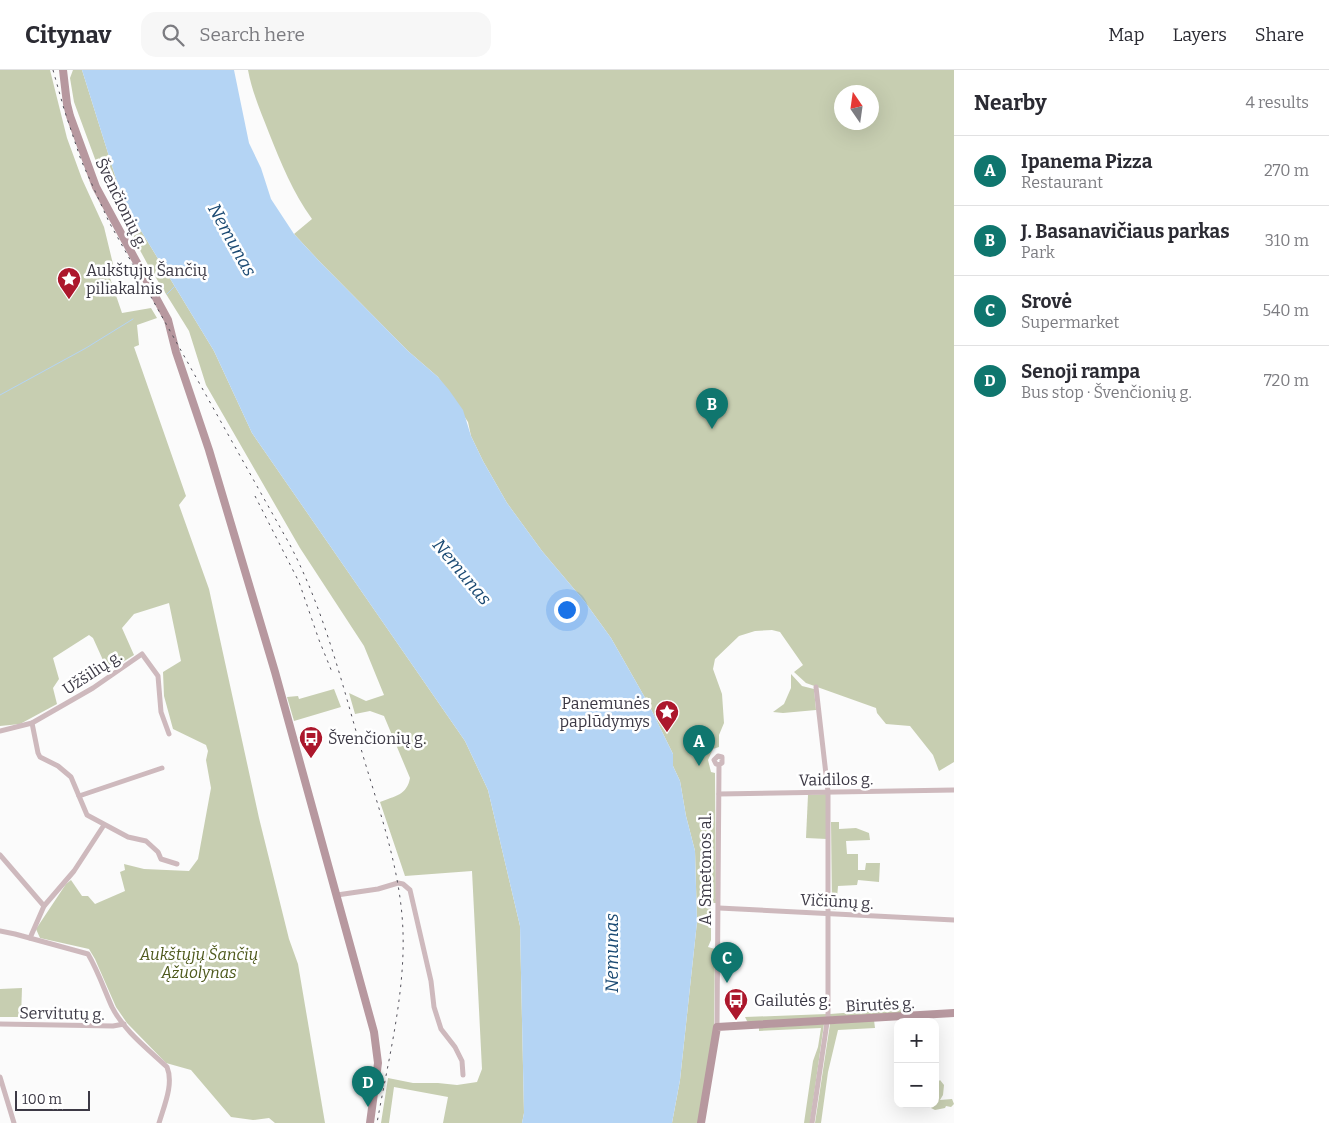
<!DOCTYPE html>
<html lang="en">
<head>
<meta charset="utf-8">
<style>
  body { margin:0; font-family:Bitter,serif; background:#f7f7f7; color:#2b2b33 }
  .controls { position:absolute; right:15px; bottom:15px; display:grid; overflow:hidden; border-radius:10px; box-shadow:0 5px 20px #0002 }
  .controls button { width:45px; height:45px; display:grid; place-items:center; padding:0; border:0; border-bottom:1px solid #e1e1e2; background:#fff; color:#2b2b33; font:25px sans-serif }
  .compass { position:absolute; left:834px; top:15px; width:45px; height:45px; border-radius:50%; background:#fff; box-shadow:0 5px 20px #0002; rotate:347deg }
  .scale { position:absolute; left:15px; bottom:12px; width:75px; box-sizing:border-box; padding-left:5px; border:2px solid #3c3945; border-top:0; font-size:14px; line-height:18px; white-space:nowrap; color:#3c3945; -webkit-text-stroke:4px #fff; paint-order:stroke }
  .you { position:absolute; left:566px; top:539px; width:18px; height:18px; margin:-12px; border:4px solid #fff; border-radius:50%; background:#1a73e8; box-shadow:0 0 0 8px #1a73e833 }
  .badge { display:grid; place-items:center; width:32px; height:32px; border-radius:50%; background:#0f766e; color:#fff; font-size:16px; font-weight:700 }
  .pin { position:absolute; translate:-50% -41px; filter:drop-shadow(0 1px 2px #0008) }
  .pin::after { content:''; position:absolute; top:26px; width:18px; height:15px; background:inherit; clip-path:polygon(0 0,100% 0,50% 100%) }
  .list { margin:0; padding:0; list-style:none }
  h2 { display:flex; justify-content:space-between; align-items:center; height:65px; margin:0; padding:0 20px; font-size:21px }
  h2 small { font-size:16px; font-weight:400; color:#7c7c81 }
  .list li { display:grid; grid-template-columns:32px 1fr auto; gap:15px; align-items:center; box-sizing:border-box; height:70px; padding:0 20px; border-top:1px solid #e1e1e2 }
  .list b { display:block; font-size:19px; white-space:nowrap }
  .list p { margin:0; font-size:16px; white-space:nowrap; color:#7c7c81 }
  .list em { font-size:16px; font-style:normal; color:#7c7c81 }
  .icon { flex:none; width:28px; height:28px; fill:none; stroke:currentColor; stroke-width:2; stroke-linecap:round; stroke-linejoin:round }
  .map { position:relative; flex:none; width:954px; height:1053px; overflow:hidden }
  header { display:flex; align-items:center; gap:30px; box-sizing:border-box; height:70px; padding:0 25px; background:#fff; border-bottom:1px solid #e1e1e2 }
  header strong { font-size:24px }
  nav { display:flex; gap:28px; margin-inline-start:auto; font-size:18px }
  .search { width:350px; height:45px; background:#f7f7f7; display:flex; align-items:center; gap:12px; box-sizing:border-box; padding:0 18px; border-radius:15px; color:#7c7c81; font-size:19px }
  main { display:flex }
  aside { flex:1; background:#fff }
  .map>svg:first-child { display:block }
  .green { fill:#c7ceb1; fill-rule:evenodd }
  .water { fill:#b4d4f4 }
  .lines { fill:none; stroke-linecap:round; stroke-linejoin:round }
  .stream { stroke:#b4d4f4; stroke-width:1 }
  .street { stroke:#ceb9bd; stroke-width:5 }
  .secondary { stroke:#b7989f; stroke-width:8 }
  .rail { stroke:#53515b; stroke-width:1; stroke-dasharray:2.5 5; stroke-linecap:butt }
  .labels { text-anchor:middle; stroke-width:5; stroke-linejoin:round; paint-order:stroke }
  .street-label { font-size:16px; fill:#3c3945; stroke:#fff }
  .poi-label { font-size:16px; fill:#3c3945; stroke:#fff; text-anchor:start }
  .park-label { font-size:16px; font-style:italic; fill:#4e591c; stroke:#fff }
  .water-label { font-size:18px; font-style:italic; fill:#1b4a73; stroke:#fff }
</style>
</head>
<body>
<header>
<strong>Citynav</strong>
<div class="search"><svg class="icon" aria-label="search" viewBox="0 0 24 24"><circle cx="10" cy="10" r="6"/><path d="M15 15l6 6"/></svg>Search here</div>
<nav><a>Map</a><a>Layers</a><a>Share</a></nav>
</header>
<main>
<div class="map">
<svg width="954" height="1053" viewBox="0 0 954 1053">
  <rect width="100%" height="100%" fill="#fbfbfb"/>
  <g class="green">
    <path d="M0,0H50L67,68L82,109L104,157L113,194L110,208L122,243L151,238L157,248L137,255L139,275L134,277L186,426L179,435L209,519L259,748L289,869L298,894L325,1053H275L269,1048L253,1050L231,1047L191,1000L166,993L127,953L116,937L95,889L89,879L40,868L36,859L66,814L71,810L82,826H88L95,834L125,821L120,802L125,800L124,794L144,799L189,801L198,789L211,718L206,690L208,681L206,675L173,659L164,626L163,602L181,591L169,533L134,544L122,558L134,585L110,600L107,599L93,568L89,565L53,588L59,609L53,618L57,634L20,654L0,656Z"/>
    <path d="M73,0H82L123,131L214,281L252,363L465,671L488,720L520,856L524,1043L522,1053H443L448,1027L394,1017L389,1053H381L388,1008L413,1013H438L457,1015L477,1012L482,999L472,801L405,806L380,732C395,726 407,725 410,708L384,646L370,641L355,644L349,623L366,631L384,625L364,576L300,478L206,315L189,261L148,195L117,138L98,97L74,32L70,8Z"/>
    <path d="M248,0H954V692L939,701L933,685L910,656L886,654L877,643L876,638L806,613L794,602L803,595L780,562L772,560L755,561L739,566L715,589L713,599L722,624L724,653L719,665V677L713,679L708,690L711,702L715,703L716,833H711V870L708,877L715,879L714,959L699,1053H672L680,1010L697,852L695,781L686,746L680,711L673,696V684L648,633L611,568L585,532L542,481L507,433L483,391L471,366L468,352L438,307L408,281L321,193L294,164L312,149C293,123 281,93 269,63C261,42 252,22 248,0ZM842,22H872V52H842Z"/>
    <path d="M791,604L802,616L814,619L816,640L783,643L773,642L784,634L791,618Z"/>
    <path d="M334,619L341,637L294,651L287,627L298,626L299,629Z"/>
    <path d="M826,724L827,769L806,768L808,725Z"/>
    <path d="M831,752H839V759L856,758L869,763L870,770L846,771L847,784H858V800H865L866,793H880L879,812L858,810L857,815L838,816L836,840L832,839Z"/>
    <path d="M22,918L21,947H0V919Z"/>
    <path d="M909,938L910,944L830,947V944Z"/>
    <path d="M827,944V947L748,953L745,947Z"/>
    <path d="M874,950L875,958L838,960L828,1002L821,1053H815L830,954Z"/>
    <path d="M824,954L810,1053H804L813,991L818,977L821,958L759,961V958Z"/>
    <path d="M940,1010L944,1015L943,1025L940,1030L952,1029L954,1034L951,1037L946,1036L945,1038L935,1040L931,1038L930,1034H935V1026L939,1023L937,1013Z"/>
  </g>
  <path class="water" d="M82,0H234L249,73L261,98L271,129L294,164L321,193L408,281L438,307L449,320L463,340L471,366L483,391L507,433L542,481L585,532L611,568L648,633L673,684V696L680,711L686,746L695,781L697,852L680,1010L672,1053H522L524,1043L520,856L488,720L465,671L252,363L214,281L123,131Z"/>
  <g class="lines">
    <g class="stream">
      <path d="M167,224L175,216"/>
      <path d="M0,325L86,278L133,249"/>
    </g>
    <g class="street">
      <path d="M32,653L38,683L40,687L58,696L71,707L87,745L128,767L146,771L158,782L161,789L177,794"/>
      <path d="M0,661L32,653L93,618L142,584L158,606L161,642L169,664"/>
      <path d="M719,724L954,720"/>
      <path d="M79,726L162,698"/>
      <path d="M0,785L44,836"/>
      <path d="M337,825L378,819L398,813L403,814L410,820L431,911L434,937L441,959L455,977L462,991L463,1005"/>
      <path d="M719,838L954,850"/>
      <path d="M0,861L15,864L88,884C98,901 104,919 112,937C124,961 148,979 167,997C174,1014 164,1036 159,1053"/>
      <path d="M30,868L44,836L74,801L104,755"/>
      <path d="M0,954L113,956L124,954"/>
      <path d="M717,957L719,695L722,693V687L718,686L714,690L716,694L719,695"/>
      <path d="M0,1007L14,1053"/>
      <path d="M812,1053L828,946V722L816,617"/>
    </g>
    <g class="secondary">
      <path d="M63,0L67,34L70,46L96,117L168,250L176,282L209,380L275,602L374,962L378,993L370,1053"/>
      <path d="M701,1053L717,957L954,943"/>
    </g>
    <g class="rail">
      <path d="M53,0L64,39L81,90L109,152L290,475C325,542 343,617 364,689C381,746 401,802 403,862C405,925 388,991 377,1053"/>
      <path d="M255,426L299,512L319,570L332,602"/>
    </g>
  </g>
  <defs>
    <g id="sight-pin" transform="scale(1.25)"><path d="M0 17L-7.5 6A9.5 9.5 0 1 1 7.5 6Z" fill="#ac172c" stroke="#fff"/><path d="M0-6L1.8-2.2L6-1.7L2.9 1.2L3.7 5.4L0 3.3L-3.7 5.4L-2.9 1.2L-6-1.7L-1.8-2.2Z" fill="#fff"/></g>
    <g id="bus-pin" transform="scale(1.25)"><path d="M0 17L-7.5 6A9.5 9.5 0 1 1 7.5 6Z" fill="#ac172c" stroke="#fff"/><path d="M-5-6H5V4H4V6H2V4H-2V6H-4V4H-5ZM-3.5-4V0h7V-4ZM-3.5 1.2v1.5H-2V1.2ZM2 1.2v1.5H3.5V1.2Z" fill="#fff"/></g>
  </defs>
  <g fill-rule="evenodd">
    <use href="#sight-pin" x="69" y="209"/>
    <use href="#sight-pin" x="667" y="642"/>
    <use href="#bus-pin" x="311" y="668"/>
    <use href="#bus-pin" x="736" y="930"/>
  </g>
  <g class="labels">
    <g class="street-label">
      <text transform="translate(122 133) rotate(64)" y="6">Švenčionių g.</text>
      <text transform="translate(92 602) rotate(-33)" y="6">Užšilių g.</text>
      <text transform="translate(836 709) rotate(-1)" y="6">Vaidilos g.</text>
      <text transform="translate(705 799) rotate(-90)" y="6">A. Smetonos al.</text>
      <text transform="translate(837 831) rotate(3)" y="6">Vičiūnų g.</text>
      <text transform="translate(880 934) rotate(-3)" y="6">Birutės g.</text>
      <text transform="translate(62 943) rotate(1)" y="6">Servitutų g.</text>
    </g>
    <g class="poi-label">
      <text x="86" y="206">Aukštųjų Šančių<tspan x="86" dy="18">piliakalnis</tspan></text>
      <text x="650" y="639" text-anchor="end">Panemunės<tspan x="650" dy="18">paplūdymys</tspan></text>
      <text x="328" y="674">Švenčionių g.</text>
      <text x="754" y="936">Gailutės g.</text>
    </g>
    <g class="park-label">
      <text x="199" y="890">Aukštųjų Šančių<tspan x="199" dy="18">Ąžuolynas</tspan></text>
    </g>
    <g class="water-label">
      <text transform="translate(232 170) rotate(61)" y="6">Nemunas</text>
      <text transform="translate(462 502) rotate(50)" y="6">Nemunas</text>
      <text transform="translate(612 883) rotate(-90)" y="6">Nemunas</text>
    </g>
  </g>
</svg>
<div class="controls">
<button>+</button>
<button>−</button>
</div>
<svg class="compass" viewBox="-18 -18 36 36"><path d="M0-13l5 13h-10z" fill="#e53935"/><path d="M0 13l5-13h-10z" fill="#7c7c81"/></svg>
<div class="scale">100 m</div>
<div class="you"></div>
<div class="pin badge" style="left:699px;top:696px">A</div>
<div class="pin badge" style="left:712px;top:359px">B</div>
<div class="pin badge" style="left:727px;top:913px">C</div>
<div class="pin badge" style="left:368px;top:1037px">D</div>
</div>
<aside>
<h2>Nearby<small>4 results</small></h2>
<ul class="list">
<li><span class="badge">A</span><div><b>Ipanema Pizza</b><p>Restaurant</p></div><em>270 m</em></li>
<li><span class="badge">B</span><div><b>J. Basanavičiaus parkas</b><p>Park</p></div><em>310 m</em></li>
<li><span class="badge">C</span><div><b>Srovė</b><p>Supermarket</p></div><em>540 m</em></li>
<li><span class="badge">D</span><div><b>Senoji rampa</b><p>Bus stop · Švenčionių g.</p></div><em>720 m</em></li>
</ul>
</aside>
</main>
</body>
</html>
